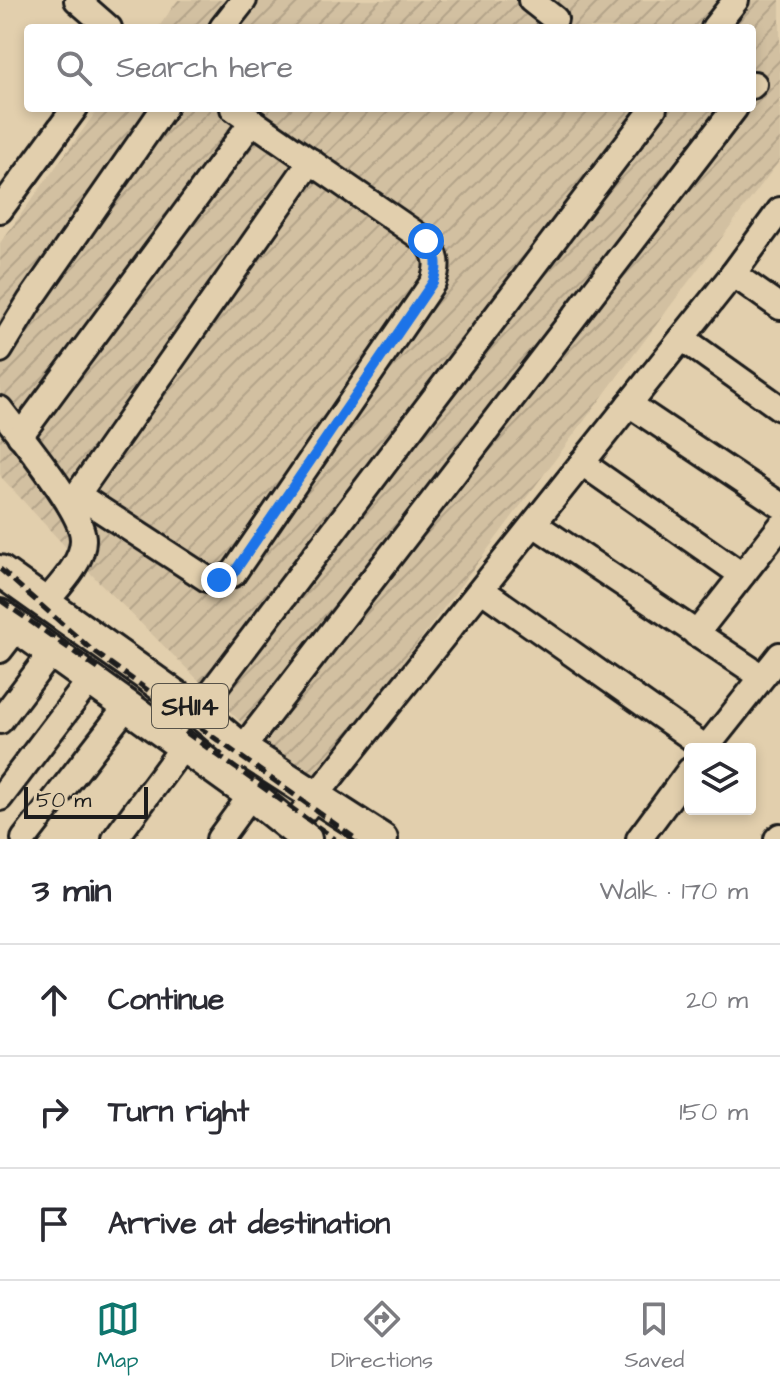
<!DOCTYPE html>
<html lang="en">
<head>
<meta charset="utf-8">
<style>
  body { margin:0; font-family:"Architects Daughter",sans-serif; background:#f2f2f3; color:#2b2b33 }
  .controls { position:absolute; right:24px; bottom:24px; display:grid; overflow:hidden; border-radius:8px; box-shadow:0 4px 12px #0003 }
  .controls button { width:72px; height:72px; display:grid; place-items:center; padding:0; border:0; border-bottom:2px solid #e1e1e2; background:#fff; color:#2b2b33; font:40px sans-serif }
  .scale { position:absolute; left:24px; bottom:20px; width:124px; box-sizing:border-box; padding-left:8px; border:4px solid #1c1c1c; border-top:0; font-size:22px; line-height:28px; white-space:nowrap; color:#1c1c1c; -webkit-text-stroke:6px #e2cfad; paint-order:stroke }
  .stop { position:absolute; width:24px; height:24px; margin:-18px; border:6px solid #1a73e8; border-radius:50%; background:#fff }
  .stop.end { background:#1a73e8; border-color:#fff; box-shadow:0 2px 8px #0008 }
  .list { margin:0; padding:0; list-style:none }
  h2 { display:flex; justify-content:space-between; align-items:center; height:104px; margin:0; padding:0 32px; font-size:34px }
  h2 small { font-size:26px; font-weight:400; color:#7c7c81 }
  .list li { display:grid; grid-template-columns:52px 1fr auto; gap:24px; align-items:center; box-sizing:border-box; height:112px; padding:0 32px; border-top:2px solid #e1e1e2 }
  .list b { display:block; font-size:30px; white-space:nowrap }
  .list em { font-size:26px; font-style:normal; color:#7c7c81 }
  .icon { flex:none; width:44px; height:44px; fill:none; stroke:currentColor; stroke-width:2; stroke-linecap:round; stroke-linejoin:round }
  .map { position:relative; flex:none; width:780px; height:839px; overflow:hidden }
  .search { position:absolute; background:#fff; box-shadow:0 4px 12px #0003; left:24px; right:24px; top:24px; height:88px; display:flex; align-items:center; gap:20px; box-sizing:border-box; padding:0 28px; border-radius:8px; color:#7c7c81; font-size:30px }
  .sheet { height:440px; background:#fff }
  nav { display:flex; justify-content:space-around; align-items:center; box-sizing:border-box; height:112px; border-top:2px solid #e1e1e2; background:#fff; font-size:22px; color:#7c7c81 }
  nav a { display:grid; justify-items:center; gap:4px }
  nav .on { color:#0f766e }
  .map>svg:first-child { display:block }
  .industrial { fill:url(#industrial-furrows) }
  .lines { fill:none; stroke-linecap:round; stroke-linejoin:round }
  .minor-casing { stroke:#1c1c1c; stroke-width:30 }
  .major-casing { stroke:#1c1c1c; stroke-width:36 }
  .minor { stroke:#e2cfad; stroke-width:24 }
  .major { stroke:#e2cfad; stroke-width:30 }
  .rail { stroke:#1c1c1c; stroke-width:5; stroke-dasharray:12 6; stroke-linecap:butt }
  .route { stroke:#1a73e8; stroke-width:10 }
  .labels { text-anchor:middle; stroke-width:6; stroke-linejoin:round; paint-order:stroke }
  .shield { fill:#e2cfad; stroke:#575248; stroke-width:2 }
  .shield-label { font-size:26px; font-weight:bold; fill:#1c1c1c }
</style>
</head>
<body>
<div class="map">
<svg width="780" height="839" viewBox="0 0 780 839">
  <defs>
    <pattern id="industrial-furrows" width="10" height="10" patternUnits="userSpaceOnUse" patternTransform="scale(2)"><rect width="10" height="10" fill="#d2c0a1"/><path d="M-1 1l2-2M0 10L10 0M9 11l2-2" fill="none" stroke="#b4a48a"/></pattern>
  </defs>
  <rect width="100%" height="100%" fill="#e2cfad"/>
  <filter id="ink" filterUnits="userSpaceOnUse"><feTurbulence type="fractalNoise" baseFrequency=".0125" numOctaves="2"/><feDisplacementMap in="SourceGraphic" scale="16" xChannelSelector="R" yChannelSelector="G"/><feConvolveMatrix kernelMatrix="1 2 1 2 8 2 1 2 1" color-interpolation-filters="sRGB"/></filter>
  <g filter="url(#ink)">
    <path class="industrial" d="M178,0H780V160L313,782L263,744L86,569L2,478L0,474V243L99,108H752V28H158Z"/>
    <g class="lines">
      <g class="minor-casing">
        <g id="minor">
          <path d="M77,0L109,28"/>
          <path d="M531,0L555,19"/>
          <path d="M222,28L244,0"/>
          <path d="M714,28L736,0"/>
          <path d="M752,86L754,84"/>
          <path d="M0,210L75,108"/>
          <path d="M733,274L780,307"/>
          <path d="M682,338L780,408"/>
          <path d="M0,350L30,301L164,108"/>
          <path d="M629,404L780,505"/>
          <path d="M0,409C19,435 84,511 83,540C83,563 59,586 45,603"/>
          <path d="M20,436L252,122"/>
          <path d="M582,463L742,575"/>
          <path d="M78,495L207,579L219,580L233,574L433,282C439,265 438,255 426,241L233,108"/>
          <path d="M70,505L311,161"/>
          <path d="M534,524L762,677"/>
          <path d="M482,590L706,748L780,655"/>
          <path d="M696,634L780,527"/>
          <path d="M0,650L17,628"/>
          <path d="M197,711L654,108"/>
          <path d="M0,721L52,652"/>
          <path d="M222,775L735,108"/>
          <path d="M0,798L90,680"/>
          <path d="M291,827L733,274L780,210"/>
          <path d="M24,839L127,706"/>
          <path d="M115,839L183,747"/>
          <path d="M219,839L251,795"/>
          <path d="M639,839L690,770"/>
          <path d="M777,839L780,836"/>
        </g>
      </g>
      <g class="major-casing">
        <g id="major">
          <path d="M0,571L197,711L242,749L382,839"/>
          <path d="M0,615L251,795L306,839"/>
        </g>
      </g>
      <use href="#minor" class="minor"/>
      <use href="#major" class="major"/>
      <g class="rail">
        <path d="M0,569L93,651L356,839"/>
        <path d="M0,600L101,671"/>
        <path d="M156,711L335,839"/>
      </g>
    </g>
  </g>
  <g class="lines" filter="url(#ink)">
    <path class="route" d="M219,580L233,574L433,282C439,265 438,255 426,241"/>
  </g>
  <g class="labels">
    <rect class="shield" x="152" y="684" width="76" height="44" rx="6"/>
    <g class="shield-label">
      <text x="190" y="715">SH114</text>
    </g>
  </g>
</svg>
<div class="controls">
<button><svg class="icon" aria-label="layers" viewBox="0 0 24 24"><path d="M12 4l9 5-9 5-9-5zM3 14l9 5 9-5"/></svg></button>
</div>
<div class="scale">50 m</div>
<div class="stop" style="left:426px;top:241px"></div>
<div class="stop end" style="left:219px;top:580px"></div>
<div class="search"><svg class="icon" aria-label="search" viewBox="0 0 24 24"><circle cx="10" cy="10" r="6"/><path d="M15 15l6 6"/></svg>Search here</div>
</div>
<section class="sheet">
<h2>3 min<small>Walk · 170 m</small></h2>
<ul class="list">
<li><svg class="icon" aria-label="ahead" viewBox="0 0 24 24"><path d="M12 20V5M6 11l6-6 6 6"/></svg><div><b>Continue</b></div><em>20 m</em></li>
<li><svg class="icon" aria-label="right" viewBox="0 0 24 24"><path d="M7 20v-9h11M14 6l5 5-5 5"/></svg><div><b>Turn right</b></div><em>150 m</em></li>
<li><svg class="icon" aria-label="arrive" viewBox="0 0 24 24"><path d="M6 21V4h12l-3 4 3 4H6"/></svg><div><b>Arrive at destination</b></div></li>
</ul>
</section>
<nav>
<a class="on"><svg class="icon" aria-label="map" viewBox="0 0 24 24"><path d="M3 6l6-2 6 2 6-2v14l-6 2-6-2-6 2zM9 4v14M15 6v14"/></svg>Map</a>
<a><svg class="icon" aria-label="directions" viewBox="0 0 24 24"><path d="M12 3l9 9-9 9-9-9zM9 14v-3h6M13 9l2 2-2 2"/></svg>Directions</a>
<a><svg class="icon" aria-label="saved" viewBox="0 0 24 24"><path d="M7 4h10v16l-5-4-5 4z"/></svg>Saved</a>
</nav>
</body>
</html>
